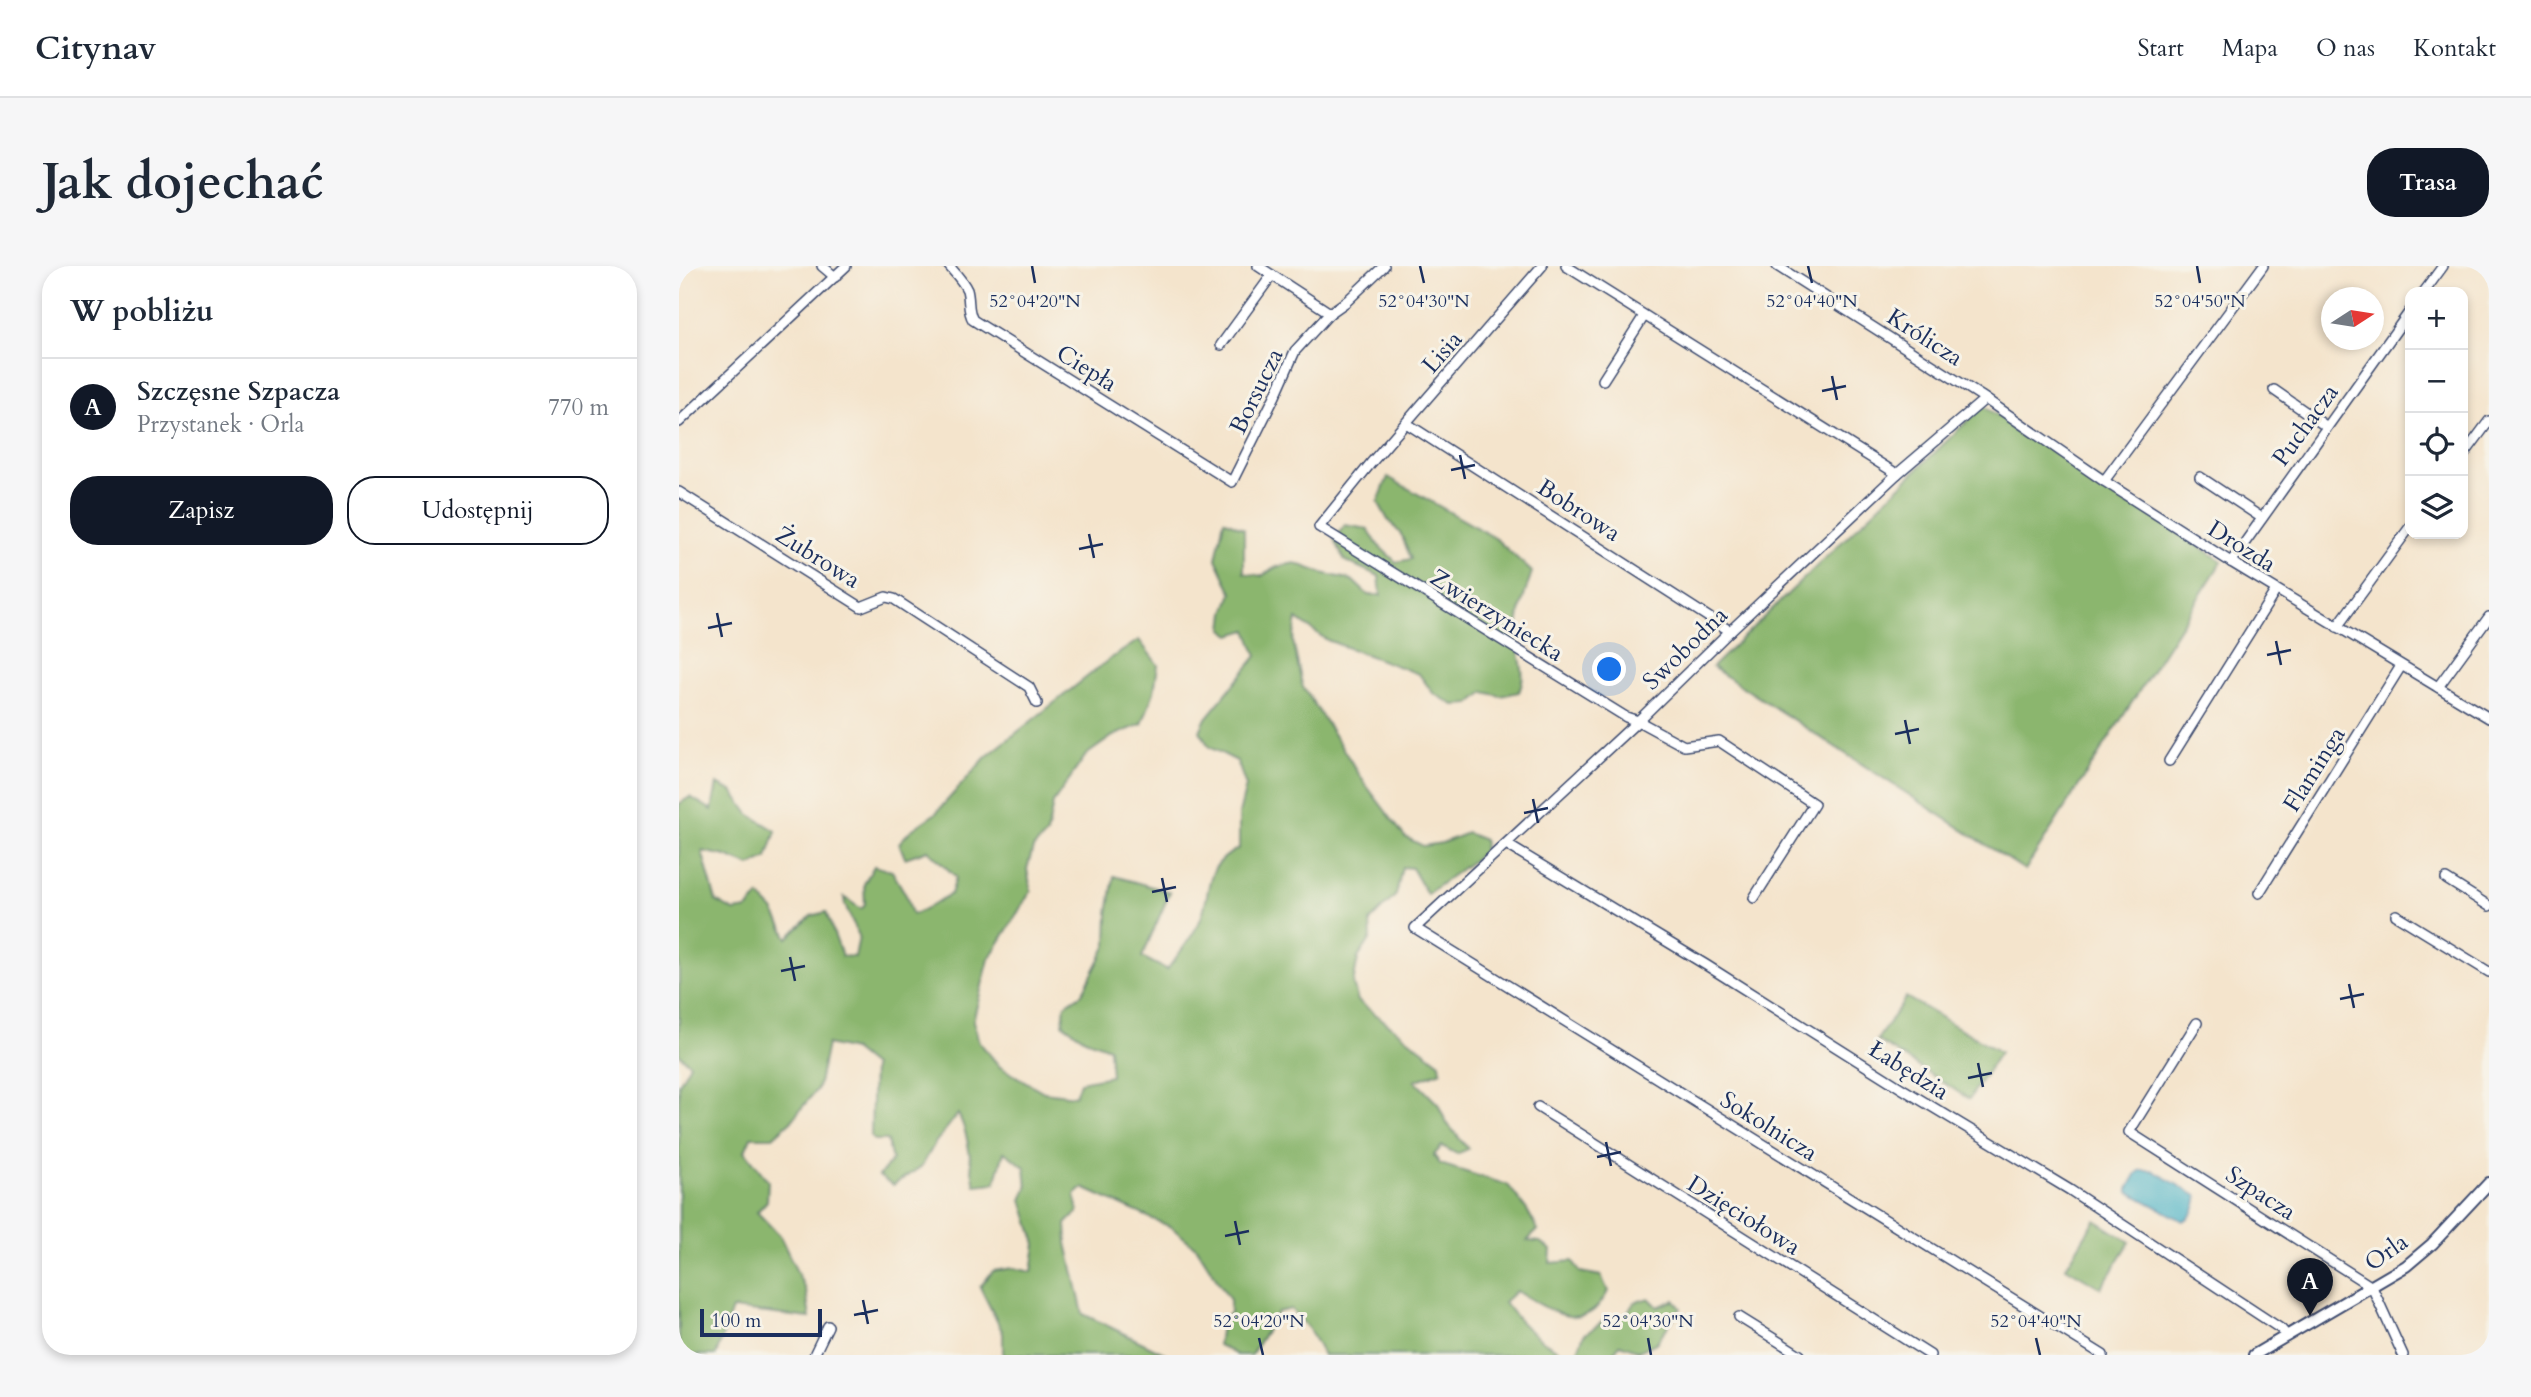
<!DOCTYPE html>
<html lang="pl">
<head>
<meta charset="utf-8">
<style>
  body { margin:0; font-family:Cardo,serif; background:#f6f6f7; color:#1f2937 }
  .controls { position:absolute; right:21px; top:21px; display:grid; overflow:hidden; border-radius:14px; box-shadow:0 4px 10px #0003 }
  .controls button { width:63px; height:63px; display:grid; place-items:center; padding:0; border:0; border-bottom:2px solid #e0e1e3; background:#fff; color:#1f2937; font:35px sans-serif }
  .compass { position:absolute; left:1642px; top:21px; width:63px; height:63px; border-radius:50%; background:#fff; box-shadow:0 4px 10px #0003; rotate:78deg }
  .scale { position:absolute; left:21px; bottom:18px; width:122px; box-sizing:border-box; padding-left:7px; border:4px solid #1b2f5e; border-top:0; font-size:19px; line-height:24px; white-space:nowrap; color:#1b2f5e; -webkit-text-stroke:5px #f7f3e8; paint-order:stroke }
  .you { position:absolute; left:931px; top:404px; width:24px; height:24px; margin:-18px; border:5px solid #fff; border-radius:50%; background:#1a73e8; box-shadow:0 0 0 10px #1a73e833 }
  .badge { display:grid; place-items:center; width:46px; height:46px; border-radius:50%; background:#111827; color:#fff; font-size:23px; font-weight:700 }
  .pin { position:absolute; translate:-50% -58px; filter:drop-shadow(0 2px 4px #0008) }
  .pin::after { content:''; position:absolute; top:37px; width:24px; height:21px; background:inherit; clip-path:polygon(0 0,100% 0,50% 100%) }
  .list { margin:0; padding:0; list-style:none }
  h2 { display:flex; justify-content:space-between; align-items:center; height:91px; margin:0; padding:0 28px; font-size:30px }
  h2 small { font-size:23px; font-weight:400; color:#747a83 }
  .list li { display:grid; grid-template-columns:46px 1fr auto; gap:21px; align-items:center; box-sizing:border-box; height:98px; padding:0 28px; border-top:2px solid #e0e1e3 }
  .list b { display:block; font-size:26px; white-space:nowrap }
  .list p { margin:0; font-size:23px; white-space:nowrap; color:#747a83 }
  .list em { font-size:23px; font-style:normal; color:#747a83 }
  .actions { display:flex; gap:14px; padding:21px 28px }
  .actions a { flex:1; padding:16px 0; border:2px solid #111827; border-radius:28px; text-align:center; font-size:24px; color:#111827 }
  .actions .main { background:#111827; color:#fff }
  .icon { flex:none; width:38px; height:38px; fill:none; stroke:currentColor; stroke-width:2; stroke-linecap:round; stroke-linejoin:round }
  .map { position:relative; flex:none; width:1810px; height:1089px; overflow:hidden; border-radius:28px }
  header { display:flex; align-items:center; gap:42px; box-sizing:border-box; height:98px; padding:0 35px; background:#fff; border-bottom:2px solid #e0e1e3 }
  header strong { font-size:33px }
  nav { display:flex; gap:38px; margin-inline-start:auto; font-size:24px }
  .intro { display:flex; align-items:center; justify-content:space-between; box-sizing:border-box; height:168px; padding:0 42px }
  h1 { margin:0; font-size:49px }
  .button { padding:18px 32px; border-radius:28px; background:#111827; color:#fff; font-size:24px; font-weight:700 }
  main { display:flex; gap:42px; padding:0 42px }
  aside { flex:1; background:#fff; border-radius:28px; box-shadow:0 4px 10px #0003 }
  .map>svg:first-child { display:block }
  .forest { fill:#8bb66e; stroke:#537266; stroke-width:2 }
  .water { fill:#46b0c5; stroke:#307092; stroke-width:2 }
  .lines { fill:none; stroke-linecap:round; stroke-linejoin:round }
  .minor-casing { stroke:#3c4a6e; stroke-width:12 }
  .tertiary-casing { stroke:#3c4a6e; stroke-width:14 }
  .minor { stroke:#fff; stroke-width:9 }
  .tertiary { stroke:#fff; stroke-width:10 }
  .ticks { fill:none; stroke:#1b2f5e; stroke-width:2.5 }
  .labels { text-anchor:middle; stroke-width:6; stroke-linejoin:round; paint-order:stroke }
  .street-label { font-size:24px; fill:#1b2f5e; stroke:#f7f3e8 }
  .ticks-label { font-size:18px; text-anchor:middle; fill:#1b2f5e; stroke:#f7f3e8; stroke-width:6; stroke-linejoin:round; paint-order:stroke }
</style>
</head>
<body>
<header>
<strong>Citynav</strong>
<nav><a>Start</a><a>Mapa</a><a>O nas</a><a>Kontakt</a></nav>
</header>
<div class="intro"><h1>Jak dojechać</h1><a class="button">Trasa</a></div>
<main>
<aside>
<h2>W pobliżu<small></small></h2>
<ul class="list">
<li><span class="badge">A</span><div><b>Szczęsne Szpacza</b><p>Przystanek · Orla</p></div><em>770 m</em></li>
</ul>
<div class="actions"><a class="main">Zapisz</a><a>Udostępnij</a></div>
</aside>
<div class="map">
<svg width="1810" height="1089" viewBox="0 0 1810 1089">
  <rect width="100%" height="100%" fill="#f7f3e8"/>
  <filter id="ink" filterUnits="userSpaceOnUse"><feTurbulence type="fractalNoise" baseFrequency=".0143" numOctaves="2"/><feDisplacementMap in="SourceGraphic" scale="14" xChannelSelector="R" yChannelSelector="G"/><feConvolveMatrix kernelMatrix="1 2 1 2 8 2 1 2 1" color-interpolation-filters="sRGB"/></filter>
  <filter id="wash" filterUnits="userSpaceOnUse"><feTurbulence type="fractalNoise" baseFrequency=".00686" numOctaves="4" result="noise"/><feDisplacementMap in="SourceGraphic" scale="28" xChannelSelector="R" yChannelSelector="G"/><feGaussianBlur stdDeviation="1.57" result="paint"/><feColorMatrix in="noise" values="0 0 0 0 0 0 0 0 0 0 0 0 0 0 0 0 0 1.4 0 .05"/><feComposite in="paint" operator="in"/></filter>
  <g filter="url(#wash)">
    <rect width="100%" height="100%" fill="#f4e4cc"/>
    <g class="forest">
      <path d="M1304,140L1543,295L1346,604L1033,401Z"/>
      <path d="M709,211L816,272L853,306C845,329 837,352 839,377C840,396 848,408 840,426L822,430L805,426L791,438L775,439L754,427L740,408L648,374L618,353L614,375L623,419L687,519L726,571L744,580L763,577L788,567L805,574L804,587L748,628L733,602L723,601L717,629L691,655L692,672L679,692L674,718L679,735L761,797L762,805L736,815L759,838L767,856L789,883L778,888L763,880L755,889L761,898L829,919L848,944L859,964L848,975L861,976L872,984L871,997L894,995L901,1006L922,1010L929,1025C906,1073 869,1042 837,1025L825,1036C843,1060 861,1077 890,1089H644L630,1063L612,1043L599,1046L572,1089H558L539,1079L542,1058L551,1046V1034L518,982L492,961L404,922L396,929L399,946L387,958L388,977L404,1048L489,1089H324V1067L301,1021L314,1005L335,1002L353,1006L357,978L343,934L348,922L346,901L325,886L316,917L296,919C290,894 291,870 279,848L256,877L243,900L214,919L200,910L213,894L208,874H195L192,870L194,800L174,784L148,778L139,822L112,855L94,871H72L66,885L89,915L88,935L78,946L101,970L127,1025L131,1052L53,1043L37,1089H0V818L11,798L0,788V538L11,531L33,544L38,518L53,525L70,548L97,565L88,592L71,600L47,590L23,585L37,635L55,645L68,643L80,630L94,644L109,672L132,650L147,646L163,690L176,691L180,670L166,639L165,631L182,643L186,639L185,618L195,600L213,605L227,629L233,648C248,645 258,634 272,628L277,611L249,584L226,592L220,577L231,565L257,547L307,491L428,395L460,374L479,399L475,426L463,458L434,470L407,489L374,537L368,568L354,582L348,603L352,625L310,693L294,755L300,776L321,801L365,826L396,830L401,816L432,810L430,782L406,773L384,758L386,739L403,728L428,679L429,647L435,610L491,626L463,691L488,704C499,688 515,670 522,652C534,619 523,602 560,582V548L567,520L558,495L530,481L521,465L527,452L578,390L568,364L552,369L544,363L546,346L553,327L537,293L545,254L565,263V307L583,310L597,301L616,297L643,307L673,314L689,329H702L700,310L666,295L655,273L666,259L689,263L699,279L717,296L732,293L722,268L709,254L699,236Z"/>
      <path d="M1227,731L1321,786L1290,833L1198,774Z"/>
      <path d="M1416,954L1451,976L1422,1022L1387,1001Z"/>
      <path d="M970,1032L979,1041L995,1034L1002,1042L977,1077L960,1085L941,1078L932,1089H897L905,1069L925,1055L946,1049L956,1036Z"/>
    </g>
    <path class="water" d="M1463,904H1473L1518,930C1519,939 1513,952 1504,955L1450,926L1449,923L1458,907Z"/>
  </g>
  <g filter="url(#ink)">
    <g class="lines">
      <g class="minor-casing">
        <g id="minor">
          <path d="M143,0L156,11"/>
          <path d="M270,0C277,8 284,15 288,24C291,34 288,45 294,54L553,216L596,130L616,85L651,47L668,35L705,0"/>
          <path d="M579,0L651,47"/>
          <path d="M863,0L692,197L640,261L947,451L959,455L1005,480L1040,475L1135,538L1075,632"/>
          <path d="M887,0L1218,208"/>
          <path d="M1098,0L1302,130L1425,215L1552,296L1810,452"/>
          <path d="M1745,26L1764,0"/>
          <path d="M542,79L593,9"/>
          <path d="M924,114L965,50"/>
          <path d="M1595,124L1648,161"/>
          <path d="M1306,133L1218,208L1051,365L959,455L736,662L1424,1089"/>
          <path d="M0,156L167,0"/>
          <path d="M727,157L1051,365"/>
          <path d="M1784,190L1810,155"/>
          <path d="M1521,211L1583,252"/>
          <path d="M1425,215L1584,0"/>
          <path d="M0,226L182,341L207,331L215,333L350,421L358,437"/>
          <path d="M1552,296L1731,45"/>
          <path d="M1658,361L1731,261"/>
          <path d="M1759,421L1810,351"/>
          <path d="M1490,495L1597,324"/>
          <path d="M827,578L1027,699L1222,822L1391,924L1602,1063L1608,1070"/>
          <path d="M1767,613L1810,640"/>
          <path d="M1580,627L1722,400"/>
          <path d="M1717,649L1810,706"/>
          <path d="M1518,757L1450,866L1693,1021L1724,1089"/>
          <path d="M859,841L1251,1089"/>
          <path d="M1060,1051L1121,1089"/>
          <path d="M135,1089L149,1060"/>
        </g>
      </g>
      <g class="tertiary-casing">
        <path id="tertiary" d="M1575,1089L1727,1000L1753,978L1810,917"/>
      </g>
      <use href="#minor" class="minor"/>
      <use href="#tertiary" class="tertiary"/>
    </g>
  </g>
  <path class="ticks" d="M353,0L356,17M741,0L745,17M1129,0L1133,17M1518,0L1521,17M1153,110L1158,134M1143,125L1167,120M781,189L786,213M772,204L796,199M410,268L415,292M400,283L424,278M38,347L43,371M29,362L53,357M1597,375L1602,399M1588,389L1612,384M1226,454L1231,478M1216,468L1240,463M854,533L859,557M845,547L869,542M483,612L488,636M473,626L497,621M111,691L116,715M102,705L126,700M1670,718L1675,742M1661,733L1685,728M1299,797L1304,821M1289,812L1313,807M927,876L932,900M918,891L942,886M556,955L561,979M546,970L570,965M184,1034L189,1058M175,1049L199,1044M580,1072L584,1089M969,1072L972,1089M1357,1072L1361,1089"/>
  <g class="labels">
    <g class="street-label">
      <text transform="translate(1246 71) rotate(33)" y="8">Królicza</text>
      <text transform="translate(763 86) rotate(-49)" y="8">Lisia</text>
      <text transform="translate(408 102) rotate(32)" y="8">Ciepła</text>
      <text transform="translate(577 125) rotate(-64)" y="8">Borsucza</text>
      <text transform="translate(1626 159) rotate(-54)" y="8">Puchacza</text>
      <text transform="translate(900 244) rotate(33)" y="8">Bobrowa</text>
      <text transform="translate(1563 280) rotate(32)" y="8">Drozda</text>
      <text transform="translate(139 291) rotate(32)" y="8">Żubrowa</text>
      <text transform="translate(818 349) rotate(32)" y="8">Zwierzyniecka</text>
      <text transform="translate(1006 382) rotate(-44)" y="8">Swobodna</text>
      <text transform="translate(1635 503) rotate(-58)" y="8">Flaminga</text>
      <text transform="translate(1230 804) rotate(32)" y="8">Łabędzia</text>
      <text transform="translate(1090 860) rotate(32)" y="8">Sokolnicza</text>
      <text transform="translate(1582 927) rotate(33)" y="8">Szpacza</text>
      <text transform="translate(1065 949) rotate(32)" y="8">Dzięciołowa</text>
      <text transform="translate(1707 986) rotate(-35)" y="8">Orla</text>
    </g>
  </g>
  <g class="ticks-label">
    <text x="356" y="41">52°04'20"N</text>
    <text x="745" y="41">52°04'30"N</text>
    <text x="1133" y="41">52°04'40"N</text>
    <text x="1521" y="41">52°04'50"N</text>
    <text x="580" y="1061">52°04'20"N</text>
    <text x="969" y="1061">52°04'30"N</text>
    <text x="1357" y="1061">52°04'40"N</text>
  </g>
</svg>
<div class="controls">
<button>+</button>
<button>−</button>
<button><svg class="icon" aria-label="locate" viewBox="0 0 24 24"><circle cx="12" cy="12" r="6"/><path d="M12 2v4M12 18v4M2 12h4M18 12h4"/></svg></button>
<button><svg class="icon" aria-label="layers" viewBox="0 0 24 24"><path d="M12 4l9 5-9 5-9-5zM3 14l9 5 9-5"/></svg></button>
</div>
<svg class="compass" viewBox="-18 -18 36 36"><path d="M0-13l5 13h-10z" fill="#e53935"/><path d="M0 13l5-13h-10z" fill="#747a83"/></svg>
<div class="scale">100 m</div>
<div class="you"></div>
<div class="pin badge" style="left:1631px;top:1050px">A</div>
</div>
</main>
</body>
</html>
